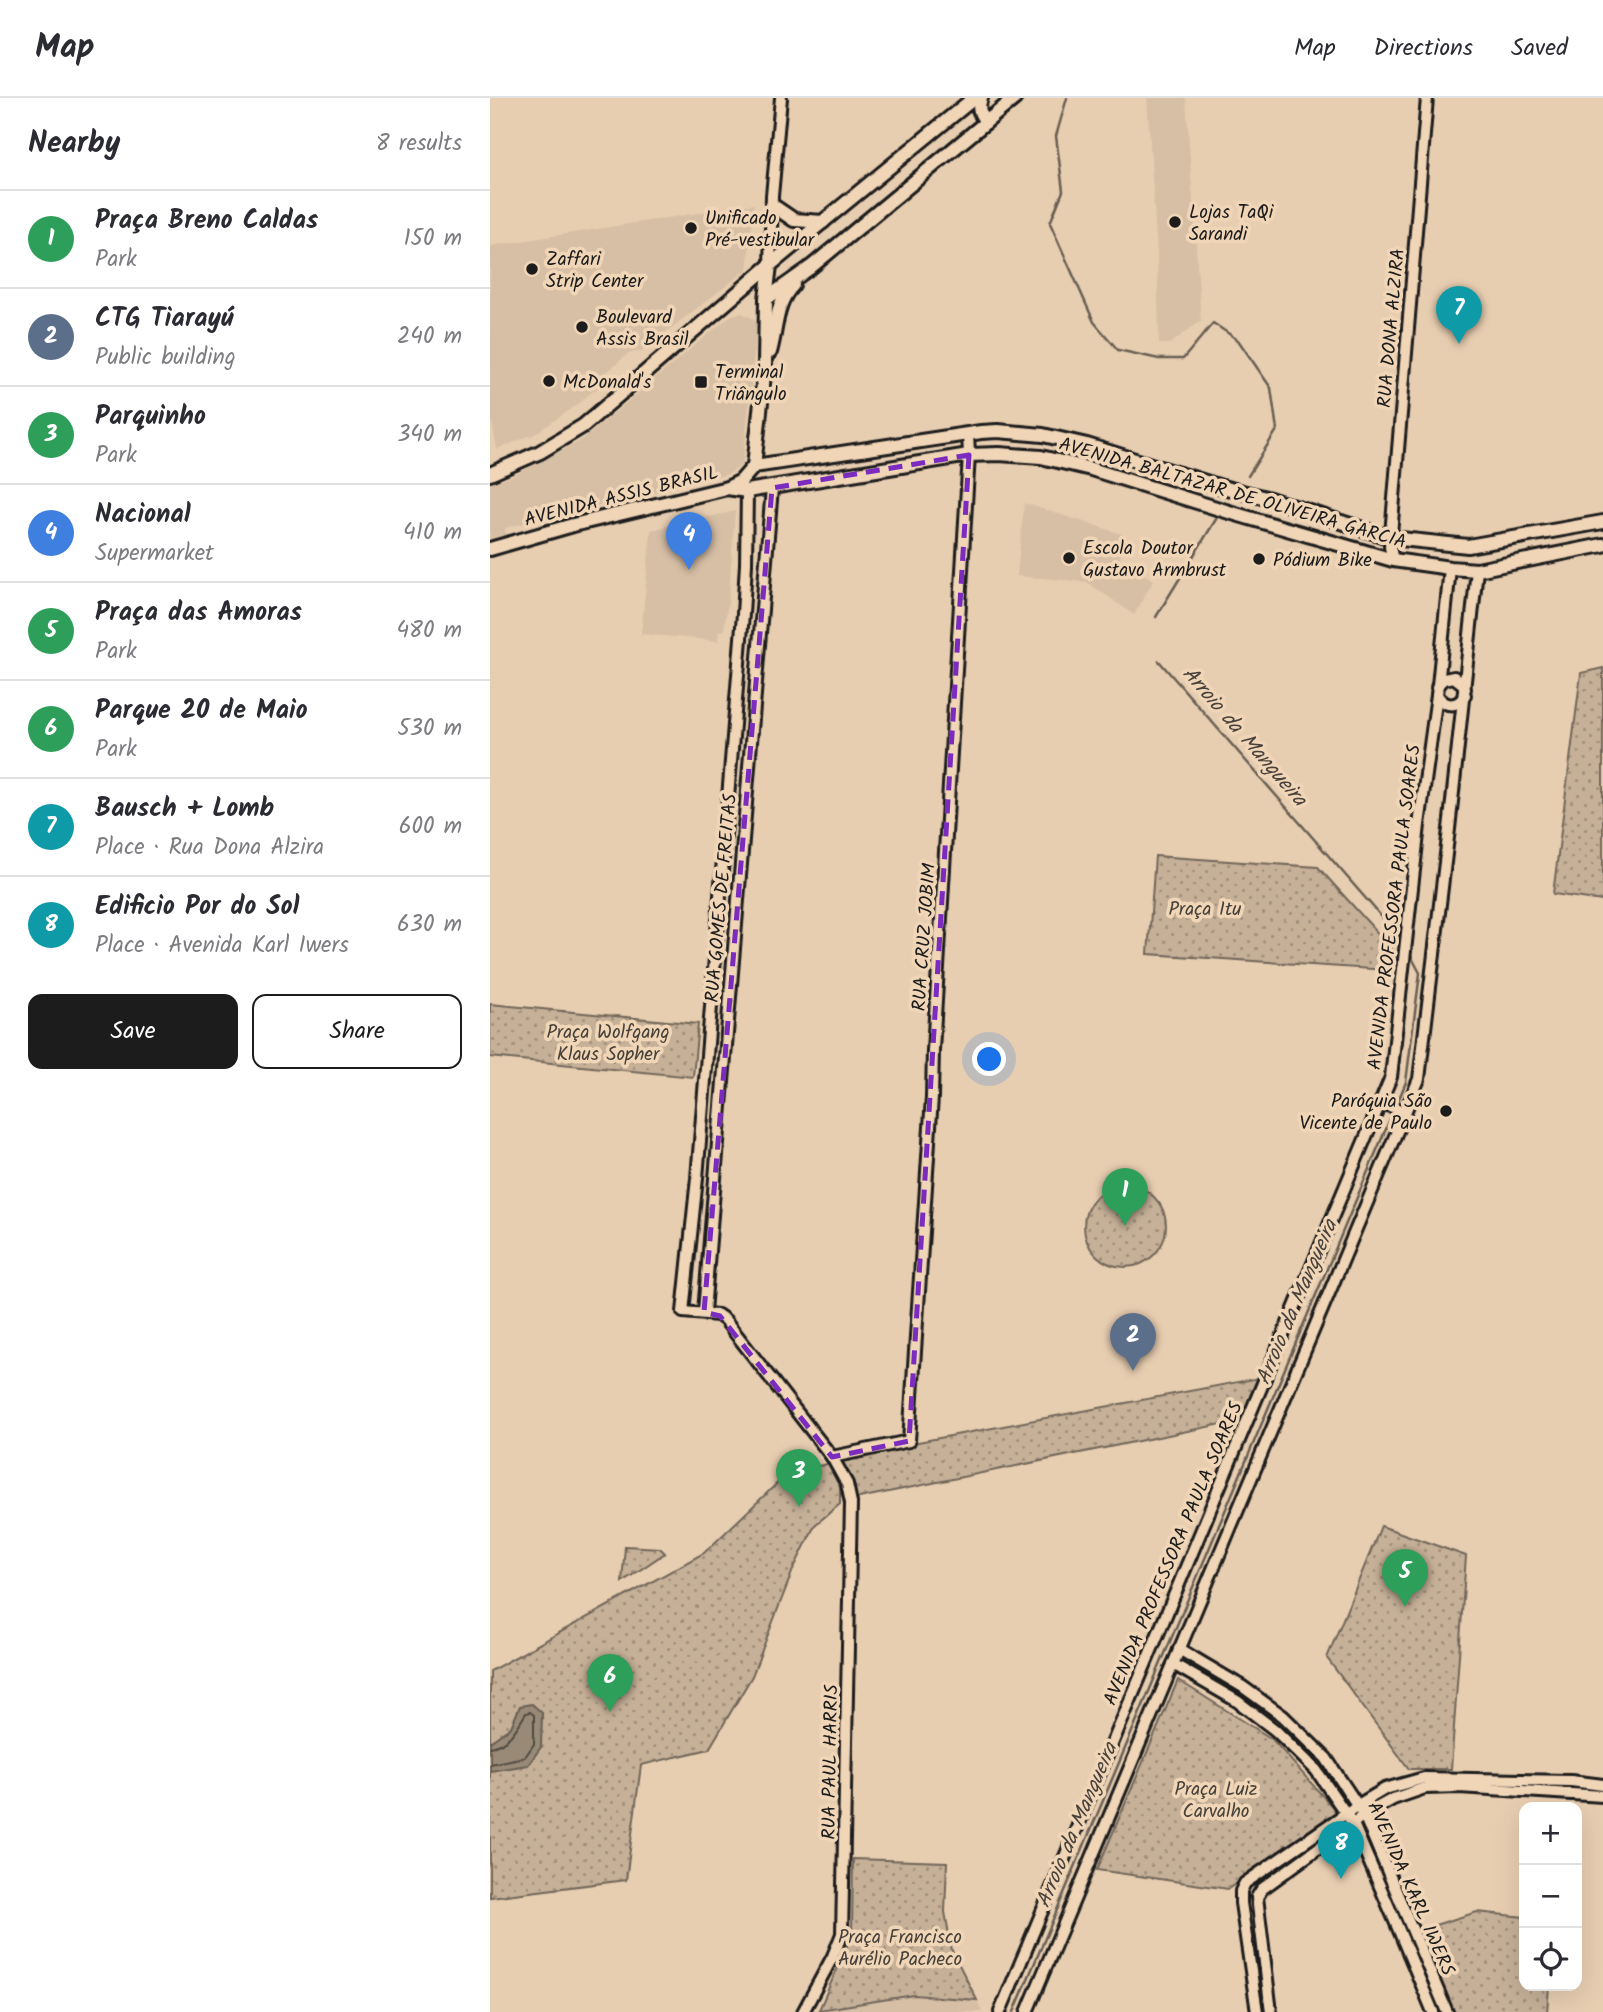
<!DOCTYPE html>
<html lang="en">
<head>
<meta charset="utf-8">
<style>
  body { margin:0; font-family:Kalam,sans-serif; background:#f2f2f3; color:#2b2b33 }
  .controls { position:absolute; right:21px; bottom:21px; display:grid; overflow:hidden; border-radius:14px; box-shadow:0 7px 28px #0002 }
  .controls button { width:63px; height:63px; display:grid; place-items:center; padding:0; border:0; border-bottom:2px solid #e1e1e2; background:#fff; color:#2b2b33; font:35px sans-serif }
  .you { position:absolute; left:500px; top:962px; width:24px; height:24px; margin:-18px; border:5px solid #fff; border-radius:50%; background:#1a73e8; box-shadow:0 0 0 10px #1a73e833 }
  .badge { display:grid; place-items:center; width:46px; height:46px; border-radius:50%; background:#1c1c1c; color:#fff; font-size:23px; font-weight:700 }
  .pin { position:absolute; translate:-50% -58px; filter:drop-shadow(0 2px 4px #0008) }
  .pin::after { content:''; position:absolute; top:37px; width:24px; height:21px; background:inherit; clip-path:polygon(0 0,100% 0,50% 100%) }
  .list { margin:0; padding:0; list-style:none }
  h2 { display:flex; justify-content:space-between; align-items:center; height:91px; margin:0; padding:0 28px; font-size:30px }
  h2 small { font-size:23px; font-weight:400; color:#7c7c81 }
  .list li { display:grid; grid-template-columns:46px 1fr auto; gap:21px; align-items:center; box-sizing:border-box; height:98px; padding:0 28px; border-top:2px solid #e1e1e2 }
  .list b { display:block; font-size:26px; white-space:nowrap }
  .list p { margin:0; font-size:23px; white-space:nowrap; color:#7c7c81 }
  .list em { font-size:23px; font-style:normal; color:#7c7c81 }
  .actions { display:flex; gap:14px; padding:21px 28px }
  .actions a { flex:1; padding:16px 0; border:2px solid #1c1c1c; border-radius:14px; text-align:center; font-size:24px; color:#1c1c1c }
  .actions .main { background:#1c1c1c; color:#fff }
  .icon { flex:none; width:38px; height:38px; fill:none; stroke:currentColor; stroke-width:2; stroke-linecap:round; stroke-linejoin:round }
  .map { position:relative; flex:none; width:1113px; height:1914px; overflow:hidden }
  header { display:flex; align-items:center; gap:42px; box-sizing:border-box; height:98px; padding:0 35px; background:#fff; border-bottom:2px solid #e1e1e2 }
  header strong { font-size:33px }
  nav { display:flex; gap:38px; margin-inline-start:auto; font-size:24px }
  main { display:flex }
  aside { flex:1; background:#fff }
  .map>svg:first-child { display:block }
  .built { fill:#d7bfa5 }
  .park { fill:url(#park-dots); stroke:#71665a; stroke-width:2 }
  .water { fill:#998a77; stroke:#675e53; stroke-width:2 }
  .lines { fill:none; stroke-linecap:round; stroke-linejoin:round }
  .shore { stroke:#4e4840; stroke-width:2 }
  .stream { stroke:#675e53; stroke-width:2.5 }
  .tertiary-casing { stroke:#1c1c1c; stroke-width:16 }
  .secondary-casing { stroke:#1c1c1c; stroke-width:18 }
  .tertiary { stroke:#f0d5b7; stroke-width:10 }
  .secondary { stroke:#f0d5b7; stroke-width:12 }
  .marked { fill:none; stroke:#7b2cbf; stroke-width:5; stroke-dasharray:14 9; stroke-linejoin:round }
  .poi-dot { fill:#1c1c1c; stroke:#f0d5b7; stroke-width:2.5 }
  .labels { text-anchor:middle; stroke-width:7; stroke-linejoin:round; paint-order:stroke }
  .poi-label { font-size:19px; fill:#1c1c1c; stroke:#f0d5b7; text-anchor:start }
  .street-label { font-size:19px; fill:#1c1c1c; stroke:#f0d5b7 }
  .park-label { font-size:19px; fill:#46413b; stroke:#f0d5b7 }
  .water-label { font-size:21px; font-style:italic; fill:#48423c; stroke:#f0d5b7 }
</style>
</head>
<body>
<header>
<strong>Map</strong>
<nav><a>Map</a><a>Directions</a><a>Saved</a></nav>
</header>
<main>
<aside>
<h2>Nearby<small>8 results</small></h2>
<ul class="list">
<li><span class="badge" style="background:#2e9e5b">1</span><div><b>Praça Breno Caldas</b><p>Park</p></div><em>150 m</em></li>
<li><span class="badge" style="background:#5c6f8a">2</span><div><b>CTG Tiarayú</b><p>Public building</p></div><em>240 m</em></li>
<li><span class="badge" style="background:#2e9e5b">3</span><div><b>Parquinho</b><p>Park</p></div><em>340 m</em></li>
<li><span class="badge" style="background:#3f7fe0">4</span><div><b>Nacional</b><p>Supermarket</p></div><em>410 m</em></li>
<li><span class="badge" style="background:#2e9e5b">5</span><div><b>Praça das Amoras</b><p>Park</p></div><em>480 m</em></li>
<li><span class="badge" style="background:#2e9e5b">6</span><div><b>Parque 20 de Maio</b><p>Park</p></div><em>530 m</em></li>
<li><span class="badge" style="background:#0f9aa8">7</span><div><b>Bausch + Lomb</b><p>Place · Rua Dona Alzira</p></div><em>600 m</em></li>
<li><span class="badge" style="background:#0f9aa8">8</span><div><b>Edificio Por do Sol</b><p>Place · Avenida Karl Iwers</p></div><em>630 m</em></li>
</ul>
<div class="actions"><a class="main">Save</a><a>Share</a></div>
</aside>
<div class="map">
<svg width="1113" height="1914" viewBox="0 0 1113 1914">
  <defs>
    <pattern id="park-dots" width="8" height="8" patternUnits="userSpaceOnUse" patternTransform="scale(1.75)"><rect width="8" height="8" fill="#c6b098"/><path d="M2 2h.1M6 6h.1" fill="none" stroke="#a08e7b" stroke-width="1.8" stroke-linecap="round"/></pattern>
  </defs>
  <rect width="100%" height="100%" fill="#e8ceb1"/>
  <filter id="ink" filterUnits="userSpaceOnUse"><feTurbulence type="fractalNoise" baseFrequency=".0143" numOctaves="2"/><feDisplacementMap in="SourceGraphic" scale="14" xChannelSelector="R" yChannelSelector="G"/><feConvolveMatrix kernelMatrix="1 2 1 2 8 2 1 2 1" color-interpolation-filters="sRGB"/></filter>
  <g filter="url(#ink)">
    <g class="built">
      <path d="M657,0H696L711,223L680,246H669L667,156Z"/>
      <path d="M264,106L257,172L151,253L138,256L109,281V288L87,307L45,336L7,351L0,314V148Z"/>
      <path d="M252,215L264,221L267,227L253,366L239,376L15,430L16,437L0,441V386L23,378L92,342L241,217Z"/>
      <path d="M534,405L629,435L641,442L628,462L664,482L644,517L597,484L527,478Z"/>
      <path d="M245,413L239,497L234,533L229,532L228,543L151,536L161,432Z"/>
      <path d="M424,1897L487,1902L492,1914H328L329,1912Z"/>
    </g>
    <g class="park">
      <path d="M1113,570V803L1063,796L1091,575Z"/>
      <path d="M665,758L828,769L912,862V873L658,856Z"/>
      <path d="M0,906L208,926L203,979L0,959Z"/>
      <circle cx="635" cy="1128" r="41"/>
      <path d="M769,1280L752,1322L364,1401L362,1381L348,1359Z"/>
      <path d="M338,1366L350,1389V1406L325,1427L303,1472L262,1578L219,1651L151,1667L136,1782L0,1799V1573L214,1455L299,1374Z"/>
      <path d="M891,1428L976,1458L961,1671H919L837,1560Z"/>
      <path d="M135,1448L170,1450L175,1455L132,1484Z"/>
      <path d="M688,1582L782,1641L847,1714L738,1791L607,1772Z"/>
      <path d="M363,1761L457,1764L455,1814L462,1853L487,1902L424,1897L329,1912L362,1837Z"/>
      <path d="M987,1814L1034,1819V1888H1059L1057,1914H961L929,1832Z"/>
    </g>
    <path class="water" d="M42,1606L52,1615L51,1649L38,1667L0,1673V1644L21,1629L30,1608Z"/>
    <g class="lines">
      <path class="shore" d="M0,1649C19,1646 27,1630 36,1615L40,1614L44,1617V1646L35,1659L0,1666"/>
      <g class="stream">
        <path d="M577,0L566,38L573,93L560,125L604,224L628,252L669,261H693L723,225L748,242L781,290L787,332L758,378"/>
        <path d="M666,519L728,418"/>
        <path d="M669,563L911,841"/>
        <path d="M906,1008L916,984L930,875L920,856"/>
        <path d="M524,1914L903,1014"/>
      </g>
      <g class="tertiary-casing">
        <g id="tertiary">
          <path d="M280,167L282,98L291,0"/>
          <path d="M257,393L256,466L253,516L207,1080L193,1214L228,1217L235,1222L342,1359L357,1386L361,1405L352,1836L343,1858L313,1914"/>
          <path d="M903,462L900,449L937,0"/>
          <path d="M947,589L954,581L964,579L973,586L975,591"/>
          <path d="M947,597C955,609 967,610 975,597"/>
          <path d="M890,1004L915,1014"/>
          <path d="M214,1214L282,390"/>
          <path d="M342,1359L419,1343L442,999L443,952L479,357L478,336"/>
          <path d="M689,1551L753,1589L793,1618L836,1660L874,1717L957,1914"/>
          <path d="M683,1566L747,1603L785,1632L826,1672L863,1726L908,1830L943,1914"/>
          <path d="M510,1914L901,979L929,727L947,597L960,470"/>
          <path d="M537,1914L929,981L959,731L987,472"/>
          <path d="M767,1914L751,1805V1793L755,1785L868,1707L895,1691L934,1680L1081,1683L1113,1687"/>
          <path d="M781,1914L767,1799L772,1791L874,1717L903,1701L935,1690L969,1689L1113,1698"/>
        </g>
      </g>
      <g class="secondary-casing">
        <g id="secondary">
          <path d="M491,0C487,10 490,16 496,24"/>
          <path d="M282,107L304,122L333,124"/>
          <path d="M276,201L321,169L525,0"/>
          <path d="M280,254C287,230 285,205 303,187"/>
          <path d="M264,368L491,334L508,333L553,337L597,347L732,389L780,401L901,440L978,448L1113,424"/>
          <path d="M264,368L275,268L276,201L280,167"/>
          <path d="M0,376L50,354L93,328L280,167L484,0"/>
          <path d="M237,390L257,393L479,357L509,356L551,359L601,371L739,414L903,462L960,470L987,472L1113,447"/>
          <path d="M0,451L83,427L237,390L251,383L264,368"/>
        </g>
      </g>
      <use href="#tertiary" class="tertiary"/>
      <use href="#secondary" class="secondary"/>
    </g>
  </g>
  <path class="marked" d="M479,357L419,1343L342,1359L230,1218L214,1214L282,390Z"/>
  <g class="poi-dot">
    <circle cx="685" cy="124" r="7"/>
    <circle cx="201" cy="130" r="7"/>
    <circle cx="42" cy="171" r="7"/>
    <circle cx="92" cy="229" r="7"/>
    <circle cx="59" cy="283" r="7"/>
    <rect x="204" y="277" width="14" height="14" rx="3.5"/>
    <circle cx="579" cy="460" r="7"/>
    <circle cx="769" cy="461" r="7"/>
    <circle cx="956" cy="1013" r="7"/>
  </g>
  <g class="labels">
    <g class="poi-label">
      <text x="699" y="120">Lojas TaQi<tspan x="699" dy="22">Sarandi</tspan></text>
      <text x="215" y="126">Unificado<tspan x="215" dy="22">Pré-vestibular</tspan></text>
      <text x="56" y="167">Zaffari<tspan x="56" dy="22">Strip Center</tspan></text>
      <text x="106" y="225">Boulevard<tspan x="106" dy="22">Assis Brasil</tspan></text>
      <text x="225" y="280">Terminal<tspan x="225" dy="22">Triângulo</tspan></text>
      <text x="73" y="290">McDonald's</text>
      <text x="593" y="456">Escola Doutor<tspan x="593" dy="22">Gustavo Armbrust</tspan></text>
      <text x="783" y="468">Pódium Bike</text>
      <text x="942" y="1009" text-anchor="end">Paróquia São<tspan x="942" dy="22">Vicente de Paulo</tspan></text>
    </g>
    <g class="street-label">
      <text transform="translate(900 230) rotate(-85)" y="7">RUA DONA ALZIRA</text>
      <text transform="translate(743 394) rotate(16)" y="7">AVENIDA BALTAZAR DE OLIVEIRA GARCIA</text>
      <text transform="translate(131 397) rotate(-14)" y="7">AVENIDA ASSIS BRASIL</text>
      <text transform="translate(230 800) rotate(-85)" y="7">RUA GOMES DE FREITAS</text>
      <text transform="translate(903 809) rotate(-83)" y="7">AVENIDA PROFESSORA PAULA SOARES</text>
      <text transform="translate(433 839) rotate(-86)" y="7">RUA CRUZ JOBIM</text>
      <text transform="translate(682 1455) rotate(-67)" y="7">AVENIDA PROFESSORA PAULA SOARES</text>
      <text transform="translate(339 1664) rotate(-89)" y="7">RUA PAUL HARRIS</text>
      <text transform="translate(922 1790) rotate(66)" y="7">AVENIDA KARL IWERS</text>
    </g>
    <g class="park-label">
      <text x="715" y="817">Praça Itu</text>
      <text x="118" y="940">Praça Wolfgang<tspan x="118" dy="22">Klaus Sopher</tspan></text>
      <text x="726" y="1697">Praça Luiz<tspan x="726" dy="22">Carvalho</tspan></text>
      <text x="410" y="1845">Praça Francisco<tspan x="410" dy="22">Aurélio Pacheco</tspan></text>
    </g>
    <g class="water-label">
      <text transform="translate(755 638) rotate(49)" y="7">Arroio da Mangueira</text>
      <text transform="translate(806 1204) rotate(-67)" y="7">Arroio da Mangueira</text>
      <text transform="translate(586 1727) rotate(-67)" y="7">Arroio da Mangueira</text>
    </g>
  </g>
</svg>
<div class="controls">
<button>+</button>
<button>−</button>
<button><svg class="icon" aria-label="locate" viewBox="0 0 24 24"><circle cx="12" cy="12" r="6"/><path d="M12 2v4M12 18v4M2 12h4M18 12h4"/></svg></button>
</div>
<div class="you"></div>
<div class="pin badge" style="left:635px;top:1128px;background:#2e9e5b">1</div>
<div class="pin badge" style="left:643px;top:1273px;background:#5c6f8a">2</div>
<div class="pin badge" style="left:309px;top:1409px;background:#2e9e5b">3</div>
<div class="pin badge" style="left:199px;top:472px;background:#3f7fe0">4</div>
<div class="pin badge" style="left:915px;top:1509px;background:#2e9e5b">5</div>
<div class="pin badge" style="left:120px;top:1614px;background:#2e9e5b">6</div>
<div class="pin badge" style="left:969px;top:246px;background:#0f9aa8">7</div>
<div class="pin badge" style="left:851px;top:1781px;background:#0f9aa8">8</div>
</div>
</main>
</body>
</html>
